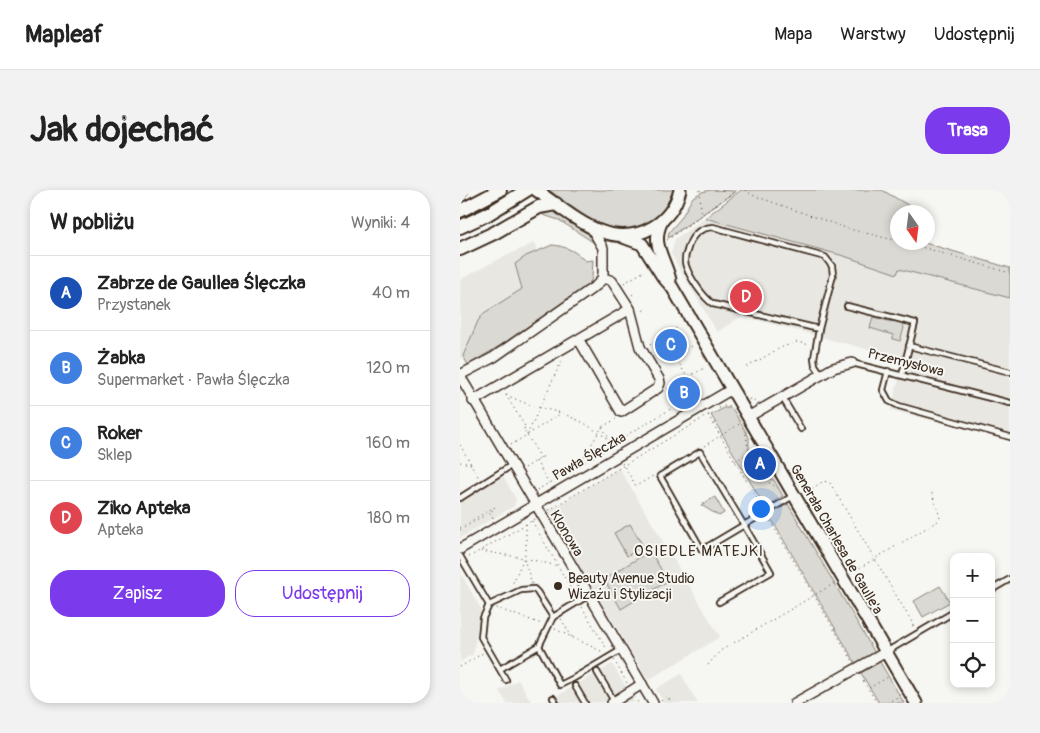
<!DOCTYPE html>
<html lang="pl">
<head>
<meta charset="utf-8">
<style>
  body { margin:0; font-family:Pangolin,sans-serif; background:#f2f2f2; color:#222 }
  .controls { position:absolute; right:15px; bottom:15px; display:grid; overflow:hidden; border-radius:10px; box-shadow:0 2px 8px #0003 }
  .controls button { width:45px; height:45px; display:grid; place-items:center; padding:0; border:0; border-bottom:1px solid #e0e0e0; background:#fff; color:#222; font:25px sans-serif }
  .compass { position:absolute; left:430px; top:15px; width:45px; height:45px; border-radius:50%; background:#fff; box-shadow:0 2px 8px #0003; rotate:166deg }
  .you { position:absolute; left:300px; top:318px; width:18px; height:18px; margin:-12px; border:4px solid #fff; border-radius:50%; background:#1a73e8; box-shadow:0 0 0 8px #1a73e833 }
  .badge { display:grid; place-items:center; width:32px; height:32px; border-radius:50%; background:#7c3aed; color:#fff; font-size:16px; font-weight:700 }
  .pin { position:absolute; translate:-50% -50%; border:2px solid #fff; box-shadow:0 1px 5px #0006 }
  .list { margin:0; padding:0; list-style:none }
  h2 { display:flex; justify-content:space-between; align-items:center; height:65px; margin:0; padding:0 20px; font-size:21px }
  h2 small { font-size:16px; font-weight:400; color:#767676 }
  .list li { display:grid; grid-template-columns:32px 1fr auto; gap:15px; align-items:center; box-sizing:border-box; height:75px; padding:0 20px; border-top:1px solid #e0e0e0 }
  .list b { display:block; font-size:19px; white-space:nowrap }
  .list p { margin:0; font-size:16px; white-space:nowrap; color:#767676 }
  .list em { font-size:16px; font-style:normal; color:#767676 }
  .actions { display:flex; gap:10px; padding:15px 20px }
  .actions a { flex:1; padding:11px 0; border:1px solid #7c3aed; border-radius:20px; text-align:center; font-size:18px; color:#7c3aed }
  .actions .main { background:#7c3aed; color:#fff }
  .icon { flex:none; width:28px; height:28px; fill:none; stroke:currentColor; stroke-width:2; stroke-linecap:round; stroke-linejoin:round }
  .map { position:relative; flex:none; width:550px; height:513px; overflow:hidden; border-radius:20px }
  header { display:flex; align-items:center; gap:30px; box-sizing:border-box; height:70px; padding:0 25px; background:#fff; border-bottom:1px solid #e0e0e0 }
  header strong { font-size:24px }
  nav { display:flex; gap:28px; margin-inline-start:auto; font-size:18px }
  .intro { display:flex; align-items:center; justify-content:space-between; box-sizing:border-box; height:120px; padding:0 30px }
  h1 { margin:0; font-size:35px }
  .button { padding:12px 22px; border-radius:20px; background:#7c3aed; color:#fff; font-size:18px; font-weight:700 }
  main { display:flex; gap:30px; padding:0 30px }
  aside { flex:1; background:#fff; border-radius:20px; box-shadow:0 2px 8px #0003 }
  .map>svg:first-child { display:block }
  .built { fill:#e8e7e2 }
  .green { fill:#dad9d3; stroke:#8a8278 }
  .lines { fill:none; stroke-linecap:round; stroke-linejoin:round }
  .service-casing { stroke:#3b2a1e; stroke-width:8 }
  .minor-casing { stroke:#3b2a1e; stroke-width:12 }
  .secondary-casing { stroke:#3b2a1e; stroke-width:15 }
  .primary-casing { stroke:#3b2a1e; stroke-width:16 }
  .path { stroke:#3b2a1e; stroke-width:1; stroke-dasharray:1 4; stroke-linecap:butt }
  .service { stroke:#f6f6f2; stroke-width:4.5 }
  .minor { stroke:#f6f6f2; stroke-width:9 }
  .secondary { stroke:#f6f6f2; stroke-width:11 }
  .primary { stroke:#f6f6f2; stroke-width:12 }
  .poi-dot { fill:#3b2a1e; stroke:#f6f6f2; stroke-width:2 }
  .labels { text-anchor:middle; stroke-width:4; stroke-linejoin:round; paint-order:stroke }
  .street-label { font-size:14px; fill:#3b2a1e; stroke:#f6f6f2 }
  .poi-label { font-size:14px; fill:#3b2a1e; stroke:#f6f6f2; text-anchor:start }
  .neighbourhood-label { font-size:15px; letter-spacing:1px; fill:#3b2a1e; stroke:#f6f6f2 }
</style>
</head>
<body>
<header>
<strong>Mapleaf</strong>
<nav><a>Mapa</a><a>Warstwy</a><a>Udostępnij</a></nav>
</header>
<div class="intro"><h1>Jak dojechać</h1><a class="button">Trasa</a></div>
<main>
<aside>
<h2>W pobliżu<small>Wyniki: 4</small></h2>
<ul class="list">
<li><span class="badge" style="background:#1a4fb4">A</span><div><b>Zabrze de Gaullea Ślęczka</b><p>Przystanek</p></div><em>40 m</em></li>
<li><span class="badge" style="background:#3f7fe0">B</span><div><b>Żabka</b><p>Supermarket · Pawła Ślęczka</p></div><em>120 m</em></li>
<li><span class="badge" style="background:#3f7fe0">C</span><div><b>Roker</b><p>Sklep</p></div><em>160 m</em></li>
<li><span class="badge" style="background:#e0444e">D</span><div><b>Ziko Apteka</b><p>Apteka</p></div><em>180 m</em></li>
</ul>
<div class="actions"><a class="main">Zapisz</a><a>Udostępnij</a></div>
</aside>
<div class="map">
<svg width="550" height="513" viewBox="0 0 550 513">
  <rect width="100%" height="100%" fill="#f6f6f2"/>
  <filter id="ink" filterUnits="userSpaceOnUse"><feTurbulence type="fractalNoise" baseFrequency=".02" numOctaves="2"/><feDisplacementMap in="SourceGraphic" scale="10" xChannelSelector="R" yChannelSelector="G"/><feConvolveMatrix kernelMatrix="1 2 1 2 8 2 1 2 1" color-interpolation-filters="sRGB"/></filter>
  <g filter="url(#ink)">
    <g class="built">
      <path d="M245,28L384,66L437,84L438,79L550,108V250L431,220L444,169L282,126L257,142L211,64L215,49Z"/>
      <path d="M74,53L103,104L0,169V90L37,70Z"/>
      <path d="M159,278L260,447L188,490L87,322Z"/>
      <path d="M40,281L56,309L54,316L0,348V304Z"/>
      <path d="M0,382L21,419L13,464L0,472Z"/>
      <path d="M152,474L175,512L85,513Z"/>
      <path d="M221,484L238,513H204L196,499Z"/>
      <path d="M58,490L72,513H47L39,501Z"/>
    </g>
    <g class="green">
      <path d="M89,0H213C209,13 202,23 191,31C155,56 118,20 89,0Z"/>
      <path d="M250,0L276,1L208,48L209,42L221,28L233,7L242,2Z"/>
      <path d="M281,0H422L453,18L465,22H438V52L465,53L550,78V108L439,79L437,84L384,66L245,28Z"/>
      <path d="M92,21C106,25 132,43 139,56L99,30L83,25L80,22Z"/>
      <path d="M92,55C105,56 116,61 125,71L133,70L132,88L127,98L46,152L8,175L3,166L18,131L24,123L62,99L55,74L66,66Z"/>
      <path d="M413,127L432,132L433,130L442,133L444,138L440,151L433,149V145L410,138Z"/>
      <path d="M264,218H271L273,220L289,247V258L307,288L314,290L323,306L305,317L251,225Z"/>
      <path d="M255,307L264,323L259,326L241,315Z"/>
      <path d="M328,314L415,463L396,474L309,325Z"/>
      <path d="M170,334L183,356L167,366L154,343Z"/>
      <path d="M190,361L208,391L161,419L144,389Z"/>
      <path d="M480,396L490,412L463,427L454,411Z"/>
      <path d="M420,472L444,513H419L401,483Z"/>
    </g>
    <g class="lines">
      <g class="service-casing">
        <g id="service">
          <path d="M387,116L455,133L442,185"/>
          <path d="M359,139L253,114C243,107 230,88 226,76C224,71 225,66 227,61C231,46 238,38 253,37L365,67L372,76L373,85L359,139L354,168L355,175L361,184"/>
          <path d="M449,156L550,182"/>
          <path d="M392,173L550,213"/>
          <path d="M428,181L423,200L429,211L439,216L550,247"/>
          <path d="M322,207L341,239"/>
          <path d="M0,308L52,275"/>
          <path d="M0,366L29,415"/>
          <path d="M531,400L550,389"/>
          <path d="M259,412L311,382L284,335L242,360L200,286L240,262L284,335L333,306"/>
          <path d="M79,456L100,495L114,488L161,460"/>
          <path d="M426,462L494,422"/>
          <path d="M40,479L79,456L93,427L129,405"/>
          <path d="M137,482L154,511"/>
          <path d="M46,490L21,447L23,428L29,415L61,400L74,399L77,402L93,427"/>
          <path d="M115,496L125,513"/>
          <path d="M93,508L96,513"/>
        </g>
      </g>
      <g class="minor-casing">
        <g id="minor">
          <path d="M119,150L161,222L198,198L200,193L199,189L180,157L170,119L152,91L147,89H142"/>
          <path d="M0,185L34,167L137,95L142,89L143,83V58L132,39"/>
          <path d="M0,186L193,513"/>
          <path d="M13,211L170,119"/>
          <path d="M288,227L373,178L392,173"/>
          <path d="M0,359L272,199"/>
          <path d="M152,513L182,494"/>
          <path d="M335,513L426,462"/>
        </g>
      </g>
      <g class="secondary-casing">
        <g id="secondary">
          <path d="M76,0C111,24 149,63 193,37C208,28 216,16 220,0"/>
          <path d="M202,31C190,54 205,68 210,90"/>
          <path d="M163,47L182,54L203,87L212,97L456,513"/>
        </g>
      </g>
      <g class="primary-casing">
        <g id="primary">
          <path d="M0,1L1,0"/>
          <path d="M0,21L40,0"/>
          <path d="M0,37L28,24L67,0"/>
          <path d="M0,59L34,43L79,17L96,14"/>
        </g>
      </g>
      <g class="path">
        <path d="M240,0L241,25"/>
        <path d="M285,0L292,5L389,39L438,51"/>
        <path d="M207,50L277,0"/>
        <path d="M444,52L550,83"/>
        <path d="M164,93L183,82"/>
        <path d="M172,105L176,102"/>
        <path d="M179,123L186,119"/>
        <path d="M190,155L217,138"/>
        <path d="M215,166L236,203"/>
        <path d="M200,175L231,156"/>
        <path d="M287,177L320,158L337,152L350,155"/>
        <path d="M207,199L246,177"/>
        <path d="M46,205L72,216L102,223L124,233L147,248"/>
        <path d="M46,205L66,238L63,239L81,268"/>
        <path d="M289,209L296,212"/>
        <path d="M259,218L265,216L271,217"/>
        <path d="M248,225L302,317"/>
        <path d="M142,237L155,258"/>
        <path d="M286,244L288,259L308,292L318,298"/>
        <path d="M67,245L102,170"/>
        <path d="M0,255L19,288"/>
        <path d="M51,255L100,224"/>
        <path d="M244,256L281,233"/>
        <path d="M76,271L89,293"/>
        <path d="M275,271L294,260"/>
        <path d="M0,272L11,274"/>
        <path d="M162,273L176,296L193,286"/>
        <path d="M119,275L142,237L156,229"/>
        <path d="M65,278L84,266"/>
        <path d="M301,290L309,285"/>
        <path d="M77,300L149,258L153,253L243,200"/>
        <path d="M348,301L364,291L370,293L453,434V439"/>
        <path d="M89,320L255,221"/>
        <path d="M308,327L392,470"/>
        <path d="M72,331L116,407"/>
        <path d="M0,338L34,317L35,319L29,322L34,329"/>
        <path d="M0,340L29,323"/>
        <path d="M21,361L64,368L98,376"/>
        <path d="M9,367L75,329"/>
        <path d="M64,369L72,394"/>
        <path d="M391,383L478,331L480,327L471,301"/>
        <path d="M51,397L64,368L66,360V334"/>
        <path d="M122,417L148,461"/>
        <path d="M36,418L82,434"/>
        <path d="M101,429L112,447"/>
        <path d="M95,439L143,462"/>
        <path d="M154,470L167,493"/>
        <path d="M248,475L260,461L375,393"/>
        <path d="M0,477L23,463"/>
        <path d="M401,487L417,513"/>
        <path d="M409,498L430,486"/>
        <path d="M175,507L178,513"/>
        <path d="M201,511L208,507L211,513"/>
        <path d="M427,513L441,505"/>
        <path d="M543,513L550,509"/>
      </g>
      <use href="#service" class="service"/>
      <use href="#minor" class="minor"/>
      <use href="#secondary" class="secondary"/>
      <use href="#primary" class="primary"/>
    </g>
  </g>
  <circle class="poi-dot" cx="98" cy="396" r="5"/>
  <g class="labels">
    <g class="street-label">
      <text transform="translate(446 172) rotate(14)" y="5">Przemysłowa</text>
      <text transform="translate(129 266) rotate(-30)" y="5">Pawła Ślęczka</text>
      <text transform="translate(107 343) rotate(59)" y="5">Klonowa</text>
      <text transform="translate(377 349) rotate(60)" y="5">Generała Charlesa de Gaulle'a</text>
    </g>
    <g class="poi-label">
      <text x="108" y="393">Beauty Avenue Studio<tspan x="108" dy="16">Wizażu i Stylizacji</tspan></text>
    </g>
    <g class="neighbourhood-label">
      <text x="239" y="366">OSIEDLE MATEJKI</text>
    </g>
  </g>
</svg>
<div class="controls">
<button>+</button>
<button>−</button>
<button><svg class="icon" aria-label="locate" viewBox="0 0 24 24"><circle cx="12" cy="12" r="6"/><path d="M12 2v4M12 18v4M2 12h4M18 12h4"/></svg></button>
</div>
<svg class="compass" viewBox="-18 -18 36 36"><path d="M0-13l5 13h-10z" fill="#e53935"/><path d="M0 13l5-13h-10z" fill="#767676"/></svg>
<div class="you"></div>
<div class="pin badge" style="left:300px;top:274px;background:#1a4fb4">A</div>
<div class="pin badge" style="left:224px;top:203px;background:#3f7fe0">B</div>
<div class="pin badge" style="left:211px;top:155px;background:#3f7fe0">C</div>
<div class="pin badge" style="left:286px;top:107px;background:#e0444e">D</div>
</div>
</main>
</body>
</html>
